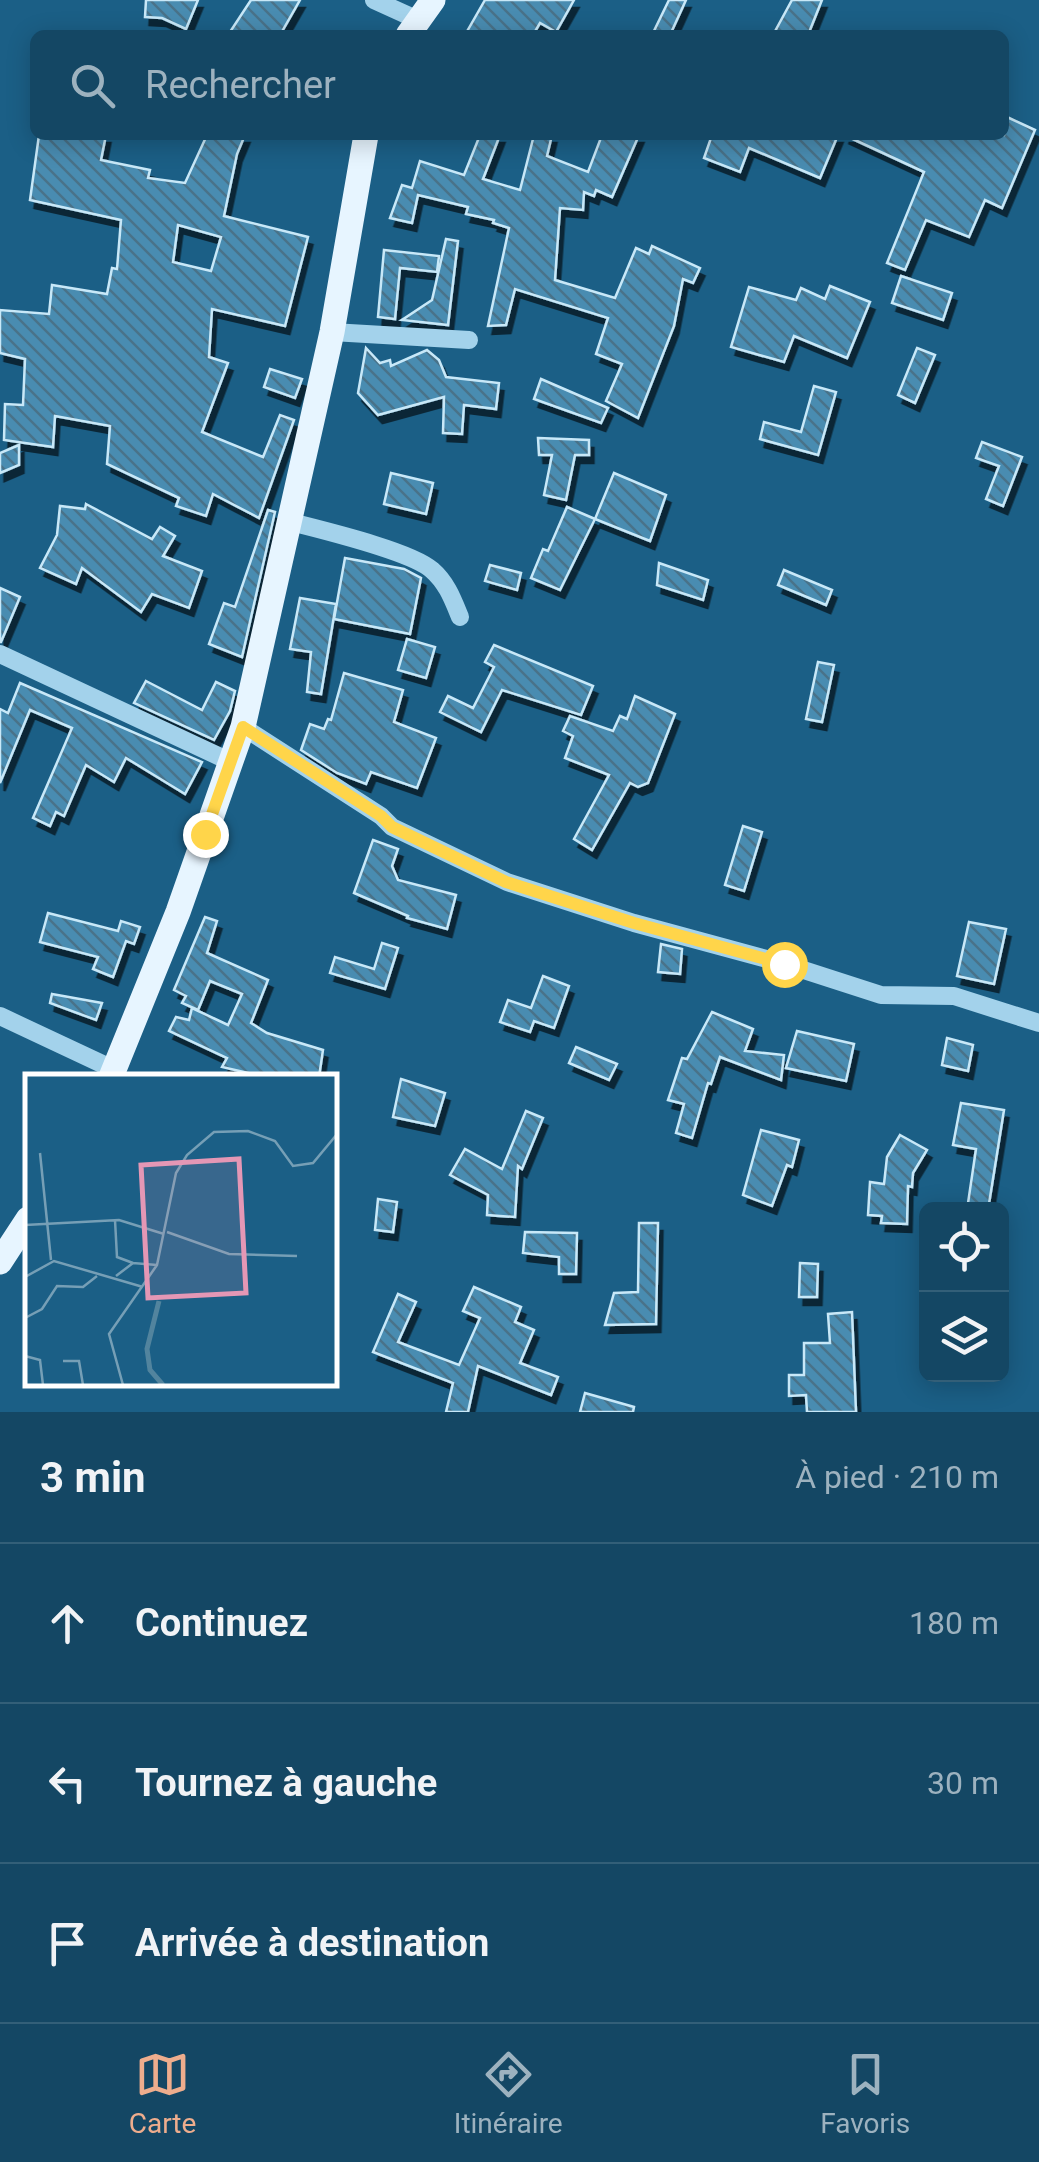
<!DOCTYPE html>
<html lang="fr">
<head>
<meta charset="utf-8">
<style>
  body { margin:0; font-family:Roboto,sans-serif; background:#1d4e6a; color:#f1f3f6 }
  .controls { position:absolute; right:30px; bottom:30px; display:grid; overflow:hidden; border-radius:15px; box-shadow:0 5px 25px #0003 }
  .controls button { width:90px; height:90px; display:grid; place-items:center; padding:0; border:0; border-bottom:2px solid #335f78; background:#144764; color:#f1f3f6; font:50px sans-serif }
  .stop { position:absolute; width:30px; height:30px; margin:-22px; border:8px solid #ffd54a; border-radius:50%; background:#fff }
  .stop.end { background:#ffd54a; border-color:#fff; box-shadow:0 2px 10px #0008 }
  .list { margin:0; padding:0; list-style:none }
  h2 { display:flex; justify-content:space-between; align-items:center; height:130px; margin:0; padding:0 40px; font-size:42px }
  h2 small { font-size:32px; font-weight:400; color:#9db2bf }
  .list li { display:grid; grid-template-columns:65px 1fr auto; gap:30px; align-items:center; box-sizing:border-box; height:160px; padding:0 40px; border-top:2px solid #335f78 }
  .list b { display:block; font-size:38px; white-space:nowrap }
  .list em { font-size:32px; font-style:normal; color:#9db2bf }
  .icon { flex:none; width:55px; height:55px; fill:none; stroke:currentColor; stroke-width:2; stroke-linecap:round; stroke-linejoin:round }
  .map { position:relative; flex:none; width:1039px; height:1412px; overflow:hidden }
  .search { position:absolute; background:#144764; box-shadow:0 5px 25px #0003; left:30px; right:30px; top:30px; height:110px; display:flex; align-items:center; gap:25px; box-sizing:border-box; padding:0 35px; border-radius:15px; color:#9db2bf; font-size:38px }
  .sheet { height:610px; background:#144764 }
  nav { display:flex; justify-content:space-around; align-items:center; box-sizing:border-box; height:140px; border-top:2px solid #335f78; background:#144764; font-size:28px; color:#9db2bf }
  nav a { display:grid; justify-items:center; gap:5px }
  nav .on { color:#eead8d }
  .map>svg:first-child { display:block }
  .building { fill:url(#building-back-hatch); stroke:#c8e8f8; stroke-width:2.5; fill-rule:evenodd; filter:url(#shadow) }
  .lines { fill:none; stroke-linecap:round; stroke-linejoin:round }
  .minor { stroke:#a3d2eb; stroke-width:18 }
  .major { stroke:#e7f5ff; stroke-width:25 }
  .route { stroke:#ffd54a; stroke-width:12 }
  .inset-river { fill:none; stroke:#52849e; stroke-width:5 }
  .inset-road { fill:none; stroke:#769fb6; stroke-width:2.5 }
  .view { fill:#e497b5; fill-opacity:0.15; stroke:#e497b5; stroke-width:5 }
  .inset-edge { fill:none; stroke:#fff; stroke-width:5 }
</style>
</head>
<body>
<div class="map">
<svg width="1039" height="1412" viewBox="0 0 1039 1412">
  <defs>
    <pattern id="building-back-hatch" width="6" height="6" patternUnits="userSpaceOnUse" patternTransform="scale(2.5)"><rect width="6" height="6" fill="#488cb1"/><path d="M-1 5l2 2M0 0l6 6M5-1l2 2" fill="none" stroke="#4a7289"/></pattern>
    <filter id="shadow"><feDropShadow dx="4.5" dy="8" stdDeviation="0" flood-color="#0009"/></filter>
  </defs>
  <rect width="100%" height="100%" fill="#1b5f86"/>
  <g class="building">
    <path d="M146,0H198L186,29L162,18L145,17Z"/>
    <path d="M251,0H300L280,35H228Z"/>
    <path d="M485,0H574L556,32L540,23L533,35H465Z"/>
    <path d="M669,0H686L670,35H652Z"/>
    <path d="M792,0H822L808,35H773Z"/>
    <path d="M1007,117L1035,130L1002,208L985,200L969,237L926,220L905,270L887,263L924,172L844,135H1004Z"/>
    <path d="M39,135H106L101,160L150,170L148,178L185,183L207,135H245L237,154L224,216L308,237L285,326L212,309L209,357L228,363L202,432L263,457L280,415L294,420L259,518L213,494L206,516L176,506L179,498L107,464L110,426L55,416L53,447L4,440L5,404L23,405L25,359L0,353V310L49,314L52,285L107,294L112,268L117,269L121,220L30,200ZM178,225L221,237L211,271L173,262Z"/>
    <path d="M480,135H500L483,179L520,190L534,135H552L547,156L588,172L602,135H639L612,197L596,190L594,196L584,192L583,210L560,208L555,280L615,298L636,248L649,254L652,246L700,268L693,283L683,279L674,326L638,418L606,401L622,364L596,354L608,318L515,289L506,325L488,326L509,228L493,223L494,220L466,214L468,207L418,195L412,223L390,218L402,185L412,188L420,161L464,175Z"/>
    <path d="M712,135H838L820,178L749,148L740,172L704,158Z"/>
    <path d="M446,239L458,241L448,325L402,320L432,300Z"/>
    <path d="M384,250L439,256L437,272L400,268L395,319L378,317Z"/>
    <path d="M901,276L952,293L943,320L892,303Z"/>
    <path d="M830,286L870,302L847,358L794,336L784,362L731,347L749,287L796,300L801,288L825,299Z"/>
    <path d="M366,348L380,363L390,360L391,366L427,350L439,360L446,377L499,383L496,409L464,405L462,434L443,433L444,397L378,415L358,393Z"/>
    <path d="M917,348L935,355L915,403L898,395Z"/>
    <path d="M270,369L302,379L295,398L264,387Z"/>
    <path d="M541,379L608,408L601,423L534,399Z"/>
    <path d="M814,386L836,392L818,455L760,439L764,422L801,432Z"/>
    <path d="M538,438L589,440V455H575L566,500L544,495L552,455H539Z"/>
    <path d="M982,442L1022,457L1003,506L986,499L999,466L976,458Z"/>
    <path d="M19,445V465L0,473V453Z"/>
    <path d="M391,473L433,483L426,514L384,504Z"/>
    <path d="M614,473L666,495L650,541L595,519Z"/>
    <path d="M86,504L152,539L160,527L175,536L163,556L202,571L189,608L152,594L141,612L82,568L76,584L40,568L57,535L60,506L85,509Z"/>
    <path d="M567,507L595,519L560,590L531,578L543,549L548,551Z"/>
    <path d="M268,510L275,512L242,657L209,644L224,603L235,607Z"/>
    <path d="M345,558L404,569L421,578L410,634L334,619Z"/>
    <path d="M659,563L708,580L703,600L657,585Z"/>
    <path d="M490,565L521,573L517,590L485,581Z"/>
    <path d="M784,570L832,590L826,605L778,585Z"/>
    <path d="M0,588L20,597L1,642H0Z"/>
    <path d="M300,598L336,604L321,694L307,692L311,652L290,649Z"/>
    <path d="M407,639L435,647L426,678L398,670Z"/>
    <path d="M494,645L593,686L581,715L502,690L481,732L440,712L448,696L473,708L494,667L485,662Z"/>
    <path d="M818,662L834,665L822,722L806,719Z"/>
    <path d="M344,673L403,690L394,722L436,738L417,788L371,772L366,784L337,773L301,750L310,724L324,729L328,719L331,720Z"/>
    <path d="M146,681L202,710L216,682L235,691L230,711L214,740L134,703Z"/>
    <path d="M20,683L202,762L185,794L126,758L114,782L86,765L64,816L56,812L50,826L33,818L72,728L30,710L0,783V709L8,713Z"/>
    <path d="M635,696L675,714L648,783L638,787L630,783L592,850L574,839L609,775L565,758L573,736L563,731L570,716L613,731L620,716L627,719Z"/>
    <path d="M743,826L762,832L744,891L725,885Z"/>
    <path d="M373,840L398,849L392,866L398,880L456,895L447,929L407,918L408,916L354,893Z"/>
    <path d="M48,913L118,931L121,921L140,927L134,944L126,941L113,977L93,969L98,957L40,942Z"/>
    <path d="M205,917L217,921L207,953L268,980L251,1023L267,1033L323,1050L319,1077H265L222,1067L227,1058L169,1031L176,1017L189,1020L192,1008L228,1025L242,994L210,981L198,1010L182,1003L186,996L174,990Z"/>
    <path d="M969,922L1006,929L994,984L957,976Z"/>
    <path d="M382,943L398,948L385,989L330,973L335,957L374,969Z"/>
    <path d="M661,944L682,949L680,974L658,972Z"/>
    <path d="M543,976L569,986L554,1028L534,1021L530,1032L500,1022L508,1000L531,1008Z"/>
    <path d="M52,994L102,1003L96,1020L50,1003Z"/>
    <path d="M712,1012L753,1029L745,1051L784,1055L781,1080L720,1057L711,1084L708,1083L692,1138L676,1133L684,1104L668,1100L682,1058L687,1059Z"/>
    <path d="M797,1031L854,1044L846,1081L786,1068Z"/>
    <path d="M947,1038L973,1045L968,1071L942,1065Z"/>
    <path d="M576,1047L617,1064L609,1080L569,1063Z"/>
    <path d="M401,1079L445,1093L435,1126L393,1117Z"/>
    <path d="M961,1103L1004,1110L988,1210H967L976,1149L953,1145Z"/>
    <path d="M526,1111L543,1118L522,1169L518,1166L515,1217L487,1215L488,1195L450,1175L465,1149L502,1169Z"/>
    <path d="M761,1130L799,1140L792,1167L787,1165L772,1206L743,1195Z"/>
    <path d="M900,1135L927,1150L913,1173L912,1187L908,1186L907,1224L881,1223L882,1216L868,1215L870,1182L884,1184L887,1157Z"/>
    <path d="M378,1199L397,1202L393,1232L375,1230Z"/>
    <path d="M639,1223H658L656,1324L605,1325L614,1293L638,1292Z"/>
    <path d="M525,1232L577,1233L576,1274H559V1257L523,1253Z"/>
    <path d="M800,1263L818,1264L817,1297H799Z"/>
    <path d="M474,1287L521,1307L515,1322L534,1330L520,1363L558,1377L551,1395L478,1366L468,1412H446L453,1383L373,1352L398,1294L416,1302L398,1342L459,1365L480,1318L463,1311Z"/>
    <path d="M852,1312L856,1412H807L806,1395L789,1396V1375H804V1343H830L828,1314Z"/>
    <path d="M585,1393L634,1407L633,1412H580Z"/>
  </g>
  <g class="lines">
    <g class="minor">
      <path d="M374,0L418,20"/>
      <path d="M332,332L469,340"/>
      <path d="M291,522C322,530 411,551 432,570C447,583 453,600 460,617"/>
      <path d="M0,654L231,762"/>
      <path d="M243,727L381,816L392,827L507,882L634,923L785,964L881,995L954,996L1039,1023"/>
      <path d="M0,1016L115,1070"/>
    </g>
    <g class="major">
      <path d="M408,35L433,0"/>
      <path d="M111,1077L178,912L243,727L332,332L366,135"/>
      <path d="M0,1262L28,1219"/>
    </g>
  </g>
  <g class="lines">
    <path class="route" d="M205,834L243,727L381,816L392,827L506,882L634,923L784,964"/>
  </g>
  <g transform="translate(25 1074)">
    <rect width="312" height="312" fill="#1b5f86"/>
    <path class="inset-river" d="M134,227L122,275L125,296L138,311"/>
    <path class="inset-road" d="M15,79L26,186M90,146L92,183L108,189M0,151L94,146L139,160M142,158L204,180L272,182M91,202L108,189L132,191M0,203L29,187L118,213M0,244L17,235L32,212L58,213L72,202M0,282L15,286L18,311M38,287H54L58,311M98,311L84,260L132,191L151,99L162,81L189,58L223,57L250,67L268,92L288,89L313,59"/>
    <path class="view" d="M214,85L221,219L123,224L116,91Z"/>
    <rect width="312" height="312" class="inset-edge"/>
  </g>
</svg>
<div class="controls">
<button><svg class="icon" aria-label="locate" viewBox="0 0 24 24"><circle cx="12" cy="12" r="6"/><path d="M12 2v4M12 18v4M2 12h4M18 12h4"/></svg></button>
<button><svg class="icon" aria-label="layers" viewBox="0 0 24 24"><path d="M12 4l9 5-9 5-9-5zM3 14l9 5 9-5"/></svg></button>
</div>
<div class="stop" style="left:784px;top:964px"></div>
<div class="stop end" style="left:205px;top:834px"></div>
<div class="search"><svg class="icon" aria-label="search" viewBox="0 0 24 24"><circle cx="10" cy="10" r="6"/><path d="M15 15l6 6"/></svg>Rechercher</div>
</div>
<section class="sheet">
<h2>3 min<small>À pied · 210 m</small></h2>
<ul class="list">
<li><svg class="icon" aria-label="ahead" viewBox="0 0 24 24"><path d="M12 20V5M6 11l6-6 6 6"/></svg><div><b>Continuez</b></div><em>180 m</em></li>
<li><svg class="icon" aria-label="left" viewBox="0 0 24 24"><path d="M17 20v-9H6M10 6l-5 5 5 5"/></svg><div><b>Tournez à gauche</b></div><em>30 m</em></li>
<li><svg class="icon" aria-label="arrive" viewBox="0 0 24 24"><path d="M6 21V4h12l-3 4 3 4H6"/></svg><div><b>Arrivée à destination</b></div></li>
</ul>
</section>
<nav>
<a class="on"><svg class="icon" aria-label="map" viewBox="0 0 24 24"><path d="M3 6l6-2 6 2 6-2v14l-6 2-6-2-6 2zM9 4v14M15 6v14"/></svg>Carte</a>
<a><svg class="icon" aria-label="directions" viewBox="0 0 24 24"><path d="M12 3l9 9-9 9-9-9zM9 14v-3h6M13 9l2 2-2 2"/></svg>Itinéraire</a>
<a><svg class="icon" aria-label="saved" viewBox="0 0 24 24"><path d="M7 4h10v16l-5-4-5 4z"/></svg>Favoris</a>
</nav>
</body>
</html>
